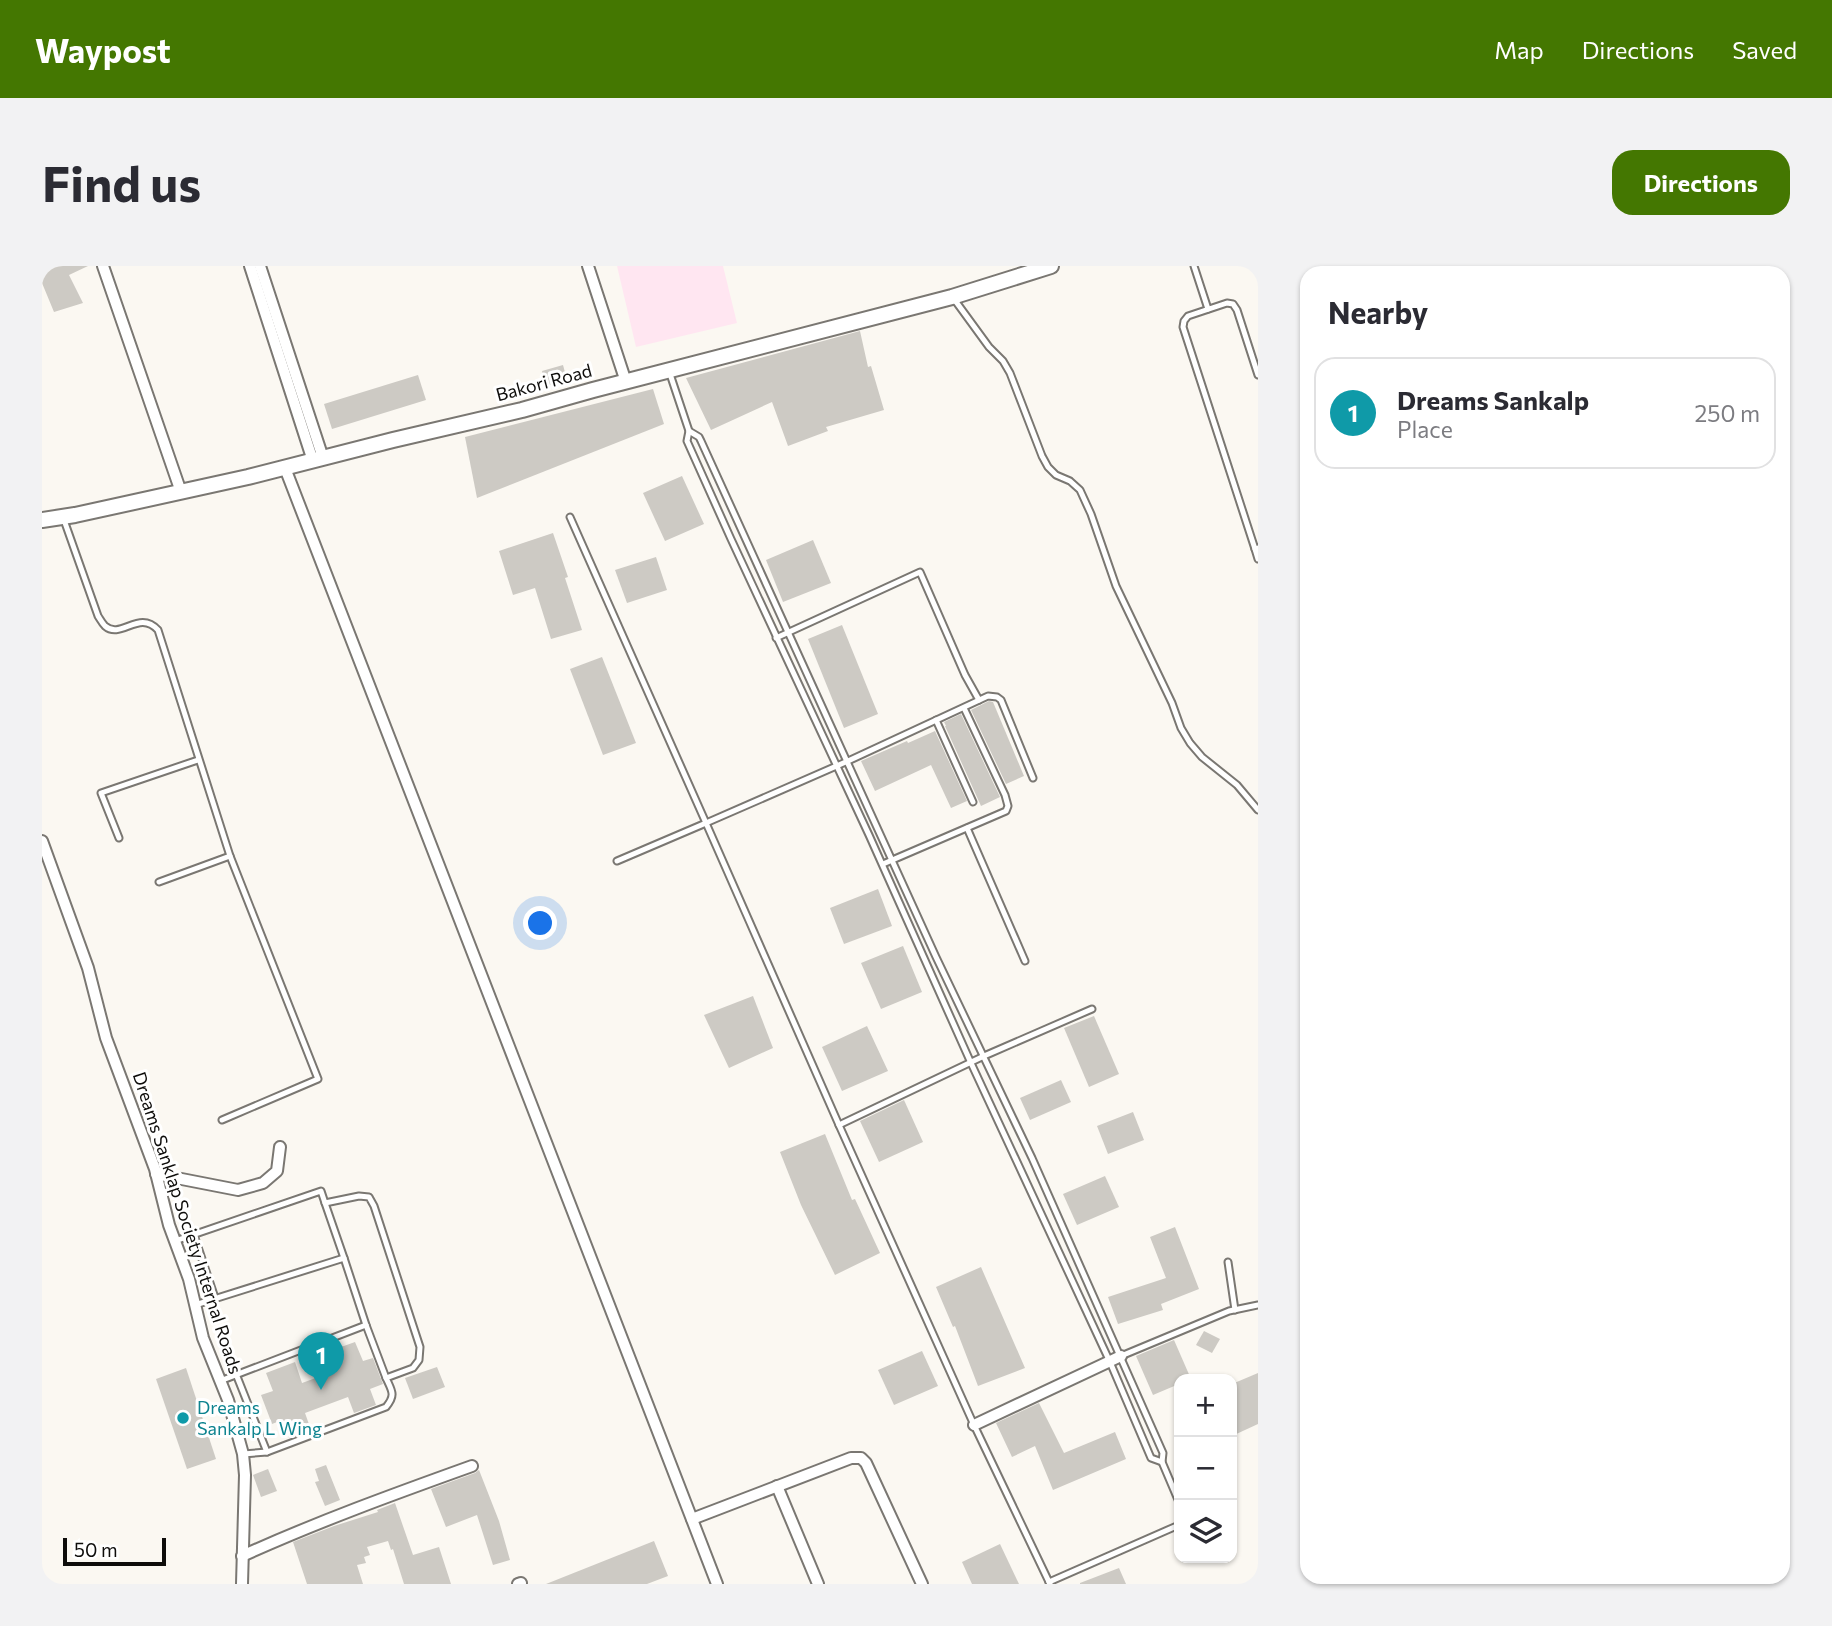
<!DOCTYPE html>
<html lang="en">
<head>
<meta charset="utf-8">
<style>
  body { margin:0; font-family:Commissioner,sans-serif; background:#f2f2f3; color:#2b2b33 }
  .controls { position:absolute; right:21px; bottom:21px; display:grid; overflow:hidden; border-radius:14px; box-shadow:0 2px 5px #0004 }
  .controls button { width:63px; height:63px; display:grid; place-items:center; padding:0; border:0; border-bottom:2px solid #e1e1e2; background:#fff; color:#2b2b33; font:35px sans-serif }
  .scale { position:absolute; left:21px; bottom:18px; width:103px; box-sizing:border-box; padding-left:7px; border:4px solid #0e0d0b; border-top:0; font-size:19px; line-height:24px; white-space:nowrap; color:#0e0d0b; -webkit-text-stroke:5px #fff; paint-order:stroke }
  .you { position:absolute; left:499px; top:658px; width:24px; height:24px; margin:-18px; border:5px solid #fff; border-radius:50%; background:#1a73e8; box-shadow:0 0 0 10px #1a73e833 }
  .badge { display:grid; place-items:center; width:46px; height:46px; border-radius:50%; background:#447701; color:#fff; font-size:23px; font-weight:700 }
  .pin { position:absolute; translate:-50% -58px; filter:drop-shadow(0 2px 4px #0008) }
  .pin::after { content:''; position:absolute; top:37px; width:24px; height:21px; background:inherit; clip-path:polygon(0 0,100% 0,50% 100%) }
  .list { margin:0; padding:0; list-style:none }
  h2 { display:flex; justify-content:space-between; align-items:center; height:91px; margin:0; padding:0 28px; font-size:30px }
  h2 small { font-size:23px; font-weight:400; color:#7c7c81 }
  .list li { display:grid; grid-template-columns:46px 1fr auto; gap:21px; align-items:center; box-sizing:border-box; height:112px; margin:0 14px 14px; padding:0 14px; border:2px solid #e1e1e2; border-radius:21px }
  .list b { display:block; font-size:26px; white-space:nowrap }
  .list p { margin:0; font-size:23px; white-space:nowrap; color:#7c7c81 }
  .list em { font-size:23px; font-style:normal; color:#7c7c81 }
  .icon { flex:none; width:38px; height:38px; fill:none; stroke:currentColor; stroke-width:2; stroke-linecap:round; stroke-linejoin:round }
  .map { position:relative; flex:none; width:1216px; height:1318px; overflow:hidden; border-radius:21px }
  header { display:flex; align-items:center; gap:42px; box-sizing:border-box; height:98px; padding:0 35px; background:#447701; color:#fff }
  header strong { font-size:33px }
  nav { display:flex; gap:38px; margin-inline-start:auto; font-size:24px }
  .intro { display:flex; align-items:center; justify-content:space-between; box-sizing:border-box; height:168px; padding:0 42px }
  h1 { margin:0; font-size:49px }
  .button { padding:18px 32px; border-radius:21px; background:#447701; color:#fff; font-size:24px; font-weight:700 }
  main { display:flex; gap:42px; padding:0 42px }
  aside { flex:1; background:#fff; border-radius:21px; box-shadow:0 2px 5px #0004 }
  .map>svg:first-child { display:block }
  .industrial { fill:#ffe6f1 }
  .building { fill:#cdcac4 }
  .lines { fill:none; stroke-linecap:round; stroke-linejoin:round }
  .service-casing { stroke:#7a7772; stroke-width:9 }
  .minor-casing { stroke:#7a7772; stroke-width:14 }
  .tertiary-casing { stroke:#7a7772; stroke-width:18 }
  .service { stroke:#fff; stroke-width:5 }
  .minor { stroke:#fff; stroke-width:10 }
  .tertiary { stroke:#fff; stroke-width:14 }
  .culture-dot { fill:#0f9aa8; stroke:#fff; stroke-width:2.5 }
  .labels { text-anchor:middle; stroke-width:6; stroke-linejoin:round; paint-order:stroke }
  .street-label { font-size:18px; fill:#0e0d0b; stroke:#fff }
  .culture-label { font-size:18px; fill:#0d838f; stroke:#fff; text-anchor:start }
</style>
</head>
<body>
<header>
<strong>Waypost</strong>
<nav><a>Map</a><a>Directions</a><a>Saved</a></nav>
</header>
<div class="intro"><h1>Find us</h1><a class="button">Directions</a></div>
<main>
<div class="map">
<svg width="1216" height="1318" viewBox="0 0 1216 1318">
  <rect width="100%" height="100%" fill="#fbf8f2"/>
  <path class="industrial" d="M575,0H681L695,57L594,81Z"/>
  <g class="building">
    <path d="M0,0H46L27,9L41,37L12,46L0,17Z"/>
    <path d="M818,65L826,101L829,100L842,144L784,161L786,165L746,180L730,136L669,164L644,112Z"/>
    <path d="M521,99L525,114L504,120L500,105Z"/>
    <path d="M376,109L384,134L290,163L282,138Z"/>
    <path d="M611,123L622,158L435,232L423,171Z"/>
    <path d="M640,210L662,258L623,275L601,227Z"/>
    <path d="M511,267L526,311L523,312L540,364L509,373L493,322L471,329L457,285Z"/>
    <path d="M771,274L789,317L741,336L724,294Z"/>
    <path d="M614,291L625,324L585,337L573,304Z"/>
    <path d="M800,359L836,448L802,462L766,373Z"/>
    <path d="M560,391L594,477L561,489L528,403Z"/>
    <path d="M947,435L951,436L982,510L964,518L929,444Z"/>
    <path d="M919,448L958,531L939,540L903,460H904L902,456Z"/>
    <path d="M893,465L925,535L909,542L889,499L833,525L819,495L865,475L866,477Z"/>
    <path d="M836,623L850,660L802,678L788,642Z"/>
    <path d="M861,680L880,726L839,743L819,697Z"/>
    <path d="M711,730L731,782L687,802L662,749Z"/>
    <path d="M1052,750L1077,808L1047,821L1022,762Z"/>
    <path d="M825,760L846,805L800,825L780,781Z"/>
    <path d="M1019,814L1029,836L988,854L978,832Z"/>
    <path d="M862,834L881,876L837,896L818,855Z"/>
    <path d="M1091,846L1102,874L1066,888L1055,860Z"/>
    <path d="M783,868L810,934L813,933L838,987L793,1009L759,939L738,886Z"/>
    <path d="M1063,910L1077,941L1035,959L1021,928Z"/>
    <path d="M1133,961L1157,1023L1119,1038L1121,1044L1076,1058L1066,1031L1124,1012L1108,971Z"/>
    <path d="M939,1001L983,1102L936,1120L913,1060L911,1061L894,1021Z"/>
    <path d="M1162,1065L1178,1073L1170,1087L1154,1079Z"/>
    <path d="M1132,1074L1149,1113H1137V1118L1111,1129L1094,1090Z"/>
    <path d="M313,1076L321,1095L331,1092L341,1118L328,1123L334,1139L312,1147L306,1131L263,1147L269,1164L247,1172L240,1154L230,1158L219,1129L231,1125L224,1107L253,1096L260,1117L293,1105L285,1086Z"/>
    <path d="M880,1085L896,1120L852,1139L836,1104Z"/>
    <path d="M395,1101L403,1121L371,1133L363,1112Z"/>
    <path d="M144,1102L174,1193L145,1203L114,1113Z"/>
    <path d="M1216,1107V1158L1190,1170V1118Z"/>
    <path d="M997,1137L1022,1187L1073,1166L1084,1193L1011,1224L993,1180L970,1191L954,1157Z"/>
    <path d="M284,1199L298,1234L283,1240L273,1216L277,1215L273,1203Z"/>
    <path d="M226,1203L235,1225L219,1231L211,1209Z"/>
    <path d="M437,1204L457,1255L468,1294L451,1299L435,1249L404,1261L389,1223L433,1207Z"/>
    <path d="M353,1237L371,1289L397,1281L409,1318H362L351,1283L349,1284L346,1275L325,1281L328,1289L322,1291L324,1297L315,1299L321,1318H265L251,1276L292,1260L336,1246L335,1244Z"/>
    <path d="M612,1275L626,1310L605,1318H504Z"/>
    <path d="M958,1278L977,1318H930L920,1296Z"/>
    <path d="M1077,1302L1084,1318H1038V1317Z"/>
  </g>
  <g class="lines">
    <g class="service-casing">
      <g id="service">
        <path d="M1152,0L1166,43"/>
        <path d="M912,33L947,81L961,95L968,107L1000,190L1006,201L1014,209L1028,215L1038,224L1049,248L1074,320L1130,437L1139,462L1148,477L1160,491L1195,519L1216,544"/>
        <path d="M627,105L647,165L645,175L689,273L827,569L929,797L1068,1096L1109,1192L1120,1196"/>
        <path d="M1216,109L1195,44L1191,38L1185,37L1146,50L1142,55L1141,61L1213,283L1216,282"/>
        <path d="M647,165L657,171L659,175L894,691L990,892L1121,1187L1120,1196L1137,1236"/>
        <path d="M528,251L664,557L806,495L946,430L955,431L959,434L991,512"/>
        <path d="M22,254L56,350C58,353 60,357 63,360C79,374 97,343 116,364L188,590L117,616"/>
        <path d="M1213,283L1216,293"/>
        <path d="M734,372L878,306L923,409L937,434"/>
        <path d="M894,454L931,536"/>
        <path d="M925,562L983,695"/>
        <path d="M77,572L59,527L156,494"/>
        <path d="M575,595L664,557L797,859L932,1159L1008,1318"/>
        <path d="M841,598L964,545L966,540L963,529L922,442"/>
        <path d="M180,854L276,813L188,590"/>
        <path d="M797,859L942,790L1050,743"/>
        <path d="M283,937L302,992"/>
        <path d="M152,969L173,1032"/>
        <path d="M133,975L279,925L283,937L317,930L327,931L332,940L378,1081L377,1094L371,1102L344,1112C350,1125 354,1129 344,1141L225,1186L201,1188"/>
        <path d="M1186,996L1193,1044"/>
        <path d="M153,1039L302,992L324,1059L344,1112"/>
        <path d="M1079,1090L1187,1045L1216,1039"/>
        <path d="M194,1108L225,1186"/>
        <path d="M178,1115L324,1059"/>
        <path d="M1007,1316L1137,1259"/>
      </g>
    </g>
    <g class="minor-casing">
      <g id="minor">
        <path d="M61,0L139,226"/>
        <path d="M208,0L271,195"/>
        <path d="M218,0L281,192"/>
        <path d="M546,0L584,116"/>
        <path d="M243,202L675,1318"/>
        <path d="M0,575L46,702L64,772L113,903L127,959L147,1013L161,1072L186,1134L201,1188L203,1209L200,1318"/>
        <path d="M114,908L196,924L221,917L235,905L238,881"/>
        <path d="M932,1159L1079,1090"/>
        <path d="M735,1220L776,1318"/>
        <path d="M650,1253L809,1192H819L824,1197L880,1318"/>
        <path d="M200,1290C275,1256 352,1228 430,1200"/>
        <path d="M476,1318L479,1317"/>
      </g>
    </g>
    <g class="tertiary-casing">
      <path id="tertiary" d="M0,254L33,249L206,211L351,174L480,144L551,124L910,31L1009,0"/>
    </g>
    <use href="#service" class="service"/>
    <use href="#minor" class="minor"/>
    <use href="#tertiary" class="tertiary"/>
  </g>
  <circle class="culture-dot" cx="141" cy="1152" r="7"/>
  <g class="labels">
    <g class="street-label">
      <text transform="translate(502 117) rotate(-15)" y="6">Bakori Road</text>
      <text transform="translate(145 957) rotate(72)" y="6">Dreams Sanklap Society Internal Roads</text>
    </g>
    <g class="culture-label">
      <text x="155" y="1148">Dreams<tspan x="155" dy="21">Sankalp L Wing</tspan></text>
    </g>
  </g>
</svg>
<div class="controls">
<button>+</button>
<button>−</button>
<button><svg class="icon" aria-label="layers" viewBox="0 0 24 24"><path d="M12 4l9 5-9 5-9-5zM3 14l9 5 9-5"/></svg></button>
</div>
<div class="scale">50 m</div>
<div class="you"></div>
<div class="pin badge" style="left:279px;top:1124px;background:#0f9aa8">1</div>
</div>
<aside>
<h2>Nearby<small></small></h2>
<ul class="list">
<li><span class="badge" style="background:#0f9aa8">1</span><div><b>Dreams Sankalp</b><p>Place</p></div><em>250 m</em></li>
</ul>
</aside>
</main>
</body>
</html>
